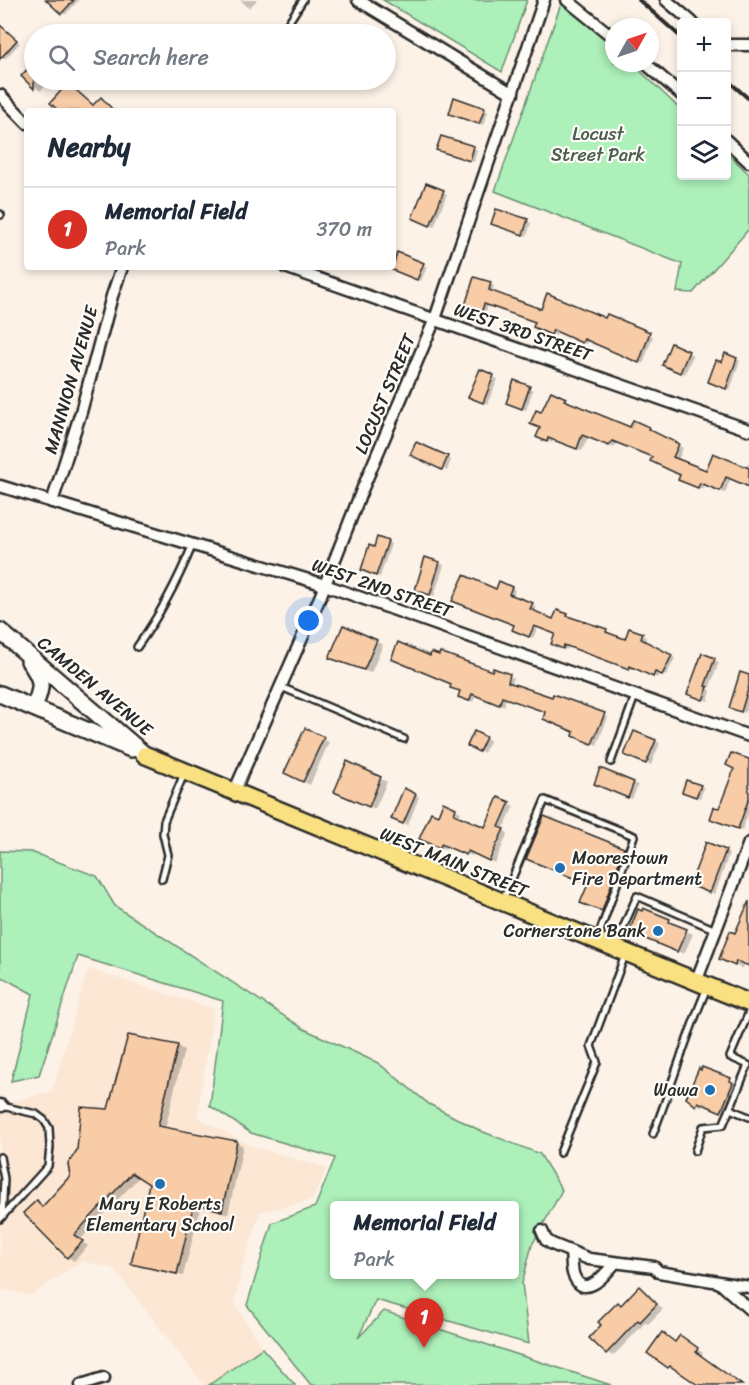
<!DOCTYPE html>
<html lang="en">
<head>
<meta charset="utf-8">
<style>
  body { margin:0; font-family:Sriracha,sans-serif; background:#f6f6f7; color:#1f2937 }
  .controls { position:absolute; right:18px; top:18px; display:grid; overflow:hidden; border-radius:6px; box-shadow:0 3px 9px #0003 }
  .controls button { width:54px; height:54px; display:grid; place-items:center; padding:0; border:0; border-bottom:2px solid #e0e1e3; background:#fff; color:#1f2937; font:30px sans-serif }
  .compass { position:absolute; left:605px; top:18px; width:54px; height:54px; border-radius:50%; background:#fff; box-shadow:0 3px 9px #0003; rotate:50deg }
  .you { position:absolute; left:309px; top:621px; width:21px; height:21px; margin:-15px; border:4px solid #fff; border-radius:50%; background:#1a73e8; box-shadow:0 0 0 9px #1a73e833 }
  .badge { display:grid; place-items:center; width:39px; height:39px; border-radius:50%; background:#d93025; color:#fff; font-size:20px; font-weight:700 }
  .pin { position:absolute; translate:-50% -50px; filter:drop-shadow(0 2px 3px #0008) }
  .pin::after { content:''; position:absolute; top:32px; width:21px; height:18px; background:inherit; clip-path:polygon(0 0,100% 0,50% 100%) }
  .popup { position:absolute; left:330px; top:1201px; width:189px; height:78px; box-sizing:border-box; display:grid; place-content:center; border-radius:6px; background:#fff; filter:drop-shadow(0 2px 4px #0005); font-size:20px; white-space:nowrap; color:#747a83 }
  .popup b { font-size:22px; color:#1f2937 }
  .popup::after { content:''; position:absolute; left:50%; top:100%; margin-left:-12px; border:12px solid transparent; border-top-color:#fff }
  .list { margin:0; padding:0; list-style:none }
  h2 { display:flex; justify-content:space-between; align-items:center; height:78px; margin:0; padding:0 24px; font-size:26px }
  h2 small { font-size:20px; font-weight:400; color:#747a83 }
  .list li { display:grid; grid-template-columns:39px 1fr auto; gap:18px; align-items:center; box-sizing:border-box; height:84px; padding:0 24px; border-top:2px solid #e0e1e3 }
  .list b { display:block; font-size:22px; white-space:nowrap }
  .list p { margin:0; font-size:20px; white-space:nowrap; color:#747a83 }
  .list em { font-size:20px; font-style:normal; color:#747a83 }
  .icon { flex:none; width:33px; height:33px; fill:none; stroke:currentColor; stroke-width:2; stroke-linecap:round; stroke-linejoin:round }
  .map { position:relative; flex:none; width:749px; height:1385px; overflow:hidden }
  .search { position:absolute; background:#fff; box-shadow:0 3px 9px #0003; left:24px; top:24px; width:372px; height:66px; display:flex; align-items:center; gap:15px; box-sizing:border-box; padding:0 21px; border-radius:33px; color:#747a83; font-size:22px }
  .panel { position:absolute; background:#fff; box-shadow:0 3px 9px #0003; left:24px; top:108px; width:372px; height:162px; border-radius:6px }
  .map>svg:first-child { display:block }
  .built { fill:#fbe7d4 }
  .green { fill:#adf0ba; stroke:#6c8e72; stroke-width:1.5; fill-rule:evenodd }
  .shadow { fill:#0003 }
  .building { fill:#f8cca7; stroke:#2b2b2b; stroke-width:1.5 }
  .lines { fill:none; stroke-linecap:round; stroke-linejoin:round }
  .lane-casing { stroke:#2b2b2b; stroke-width:10 }
  .street-casing { stroke:#2b2b2b; stroke-width:15 }
  .secondary-casing { stroke:#2b2b2b; stroke-width:20 }
  .primary-casing { stroke:#2b2b2b; stroke-width:21 }
  .lane { stroke:#fdfcf7; stroke-width:5 }
  .street { stroke:#fdfcf7; stroke-width:10 }
  .secondary { stroke:#fdfcf7; stroke-width:15 }
  .primary { stroke:#f9e181; stroke-width:16 }
  .rail { stroke:#2b2b2b; stroke-width:4 }
  .poi-dot { fill:#1f6fb2; stroke:#fdfcf7; stroke-width:2 }
  .labels { text-anchor:middle; stroke-width:4.5; stroke-linejoin:round; paint-order:stroke }
  .park-label { font-size:18px; fill:#4c5c4f; stroke:#fdfcf7 }
  .street-label { font-size:18px; fill:#2b2b2b; stroke:#fdfcf7 }
  .poi-label { font-size:18px; fill:#2b2b2b; stroke:#fdfcf7; text-anchor:end }
</style>
</head>
<body>
<div class="map">
<svg width="749" height="1385" viewBox="0 0 749 1385">
  <rect width="100%" height="100%" fill="#fcf2e7"/>
  <filter id="ink" filterUnits="userSpaceOnUse"><feTurbulence type="fractalNoise" baseFrequency=".0167" numOctaves="2"/><feDisplacementMap in="SourceGraphic" scale="12" xChannelSelector="R" yChannelSelector="G"/><feConvolveMatrix kernelMatrix="1 2 1 2 8 2 1 2 1" color-interpolation-filters="sRGB"/></filter>
  <g filter="url(#ink)">
    <path class="built" d="M88,969L214,1009L197,1117L251,1146L327,1168L312,1200L260,1212L241,1271L235,1304L262,1348L209,1385H204L114,1269L82,1261L30,1296L0,1288V1105L52,1091Z"/>
    <g class="green">
      <path d="M383,0H527L502,72Z"/>
      <path d="M562,1L614,47V63H632L681,110L682,176H726L727,153L749,174V229L693,293L677,292L682,264L495,191Z"/>
      <path d="M0,851L31,852L97,876L115,906L304,1029L378,1063L429,1104L481,1131L540,1154L562,1190L532,1245L522,1283L529,1344L376,1300L358,1338L384,1311L611,1385H311L247,1305L272,1223L315,1207L335,1158L251,1133L210,1106L223,1001L78,956L39,1075L11,1081L33,994L0,976ZM334,1206H514V1274H334Z"/>
      <path d="M262,1348L295,1385H209Z"/>
    </g>
    <g class="shadow">
      <path d="M48,0H79L65,15Z"/>
      <path d="M240,0H257L249,8Z"/>
      <path d="M332,29L338,33L341,34H328Z"/>
      <path d="M8,33L20,43L5,59L0,56V35Z"/>
      <path d="M34,64V80H52L40,91L23,76Z"/>
      <path d="M484,109L488,112L483,125L454,115Z"/>
      <path d="M473,148L477,150L474,162L438,150Z"/>
      <path d="M443,192L447,194L434,227L418,220Z"/>
      <path d="M527,221L531,223L527,236L497,226Z"/>
      <path d="M398,254L427,267L421,281L392,268Z"/>
      <path d="M490,284L494,286L492,292L542,311L649,334L653,336L643,364L588,340L586,344L557,331L556,336L539,328L537,322L488,305L484,318L469,313Z"/>
      <path d="M671,345L693,355L685,374L668,367Z"/>
      <path d="M736,359L740,361L730,390L714,384L723,364Z"/>
      <path d="M480,371L498,379L487,404L474,399Z"/>
      <path d="M515,382L533,390L526,410L511,404Z"/>
      <path d="M565,399L570,402L569,404L631,429L648,428L653,431L652,433L683,448L678,460L707,472L745,468L749,463V486L731,478L725,493L705,485L703,489L685,482L682,475L653,457L617,442L614,448L588,437L582,451L554,439L552,443L543,439L542,414Z"/>
      <path d="M417,444L451,460L447,471L416,457Z"/>
      <path d="M387,542L391,544L380,577L366,572L375,549Z"/>
      <path d="M426,559L444,565L434,596L421,592Z"/>
      <path d="M512,588L515,590L513,597L536,607L534,612L554,621L567,615L606,630L610,633L609,635L625,641L642,635L646,637L644,643L675,658L666,676L660,673L657,678L634,667L633,670L568,646L567,650L557,646L556,634L538,627L533,638L517,631L497,591Z"/>
      <path d="M344,627L383,645L371,673L338,661Z"/>
      <path d="M702,655L719,662L709,689L711,691L708,701L692,695Z"/>
      <path d="M511,676L514,678L511,685L552,699L554,696L608,717L597,745L579,737L576,732L547,713L506,698L504,706L476,695L473,702L464,699L462,692L506,689Z"/>
      <path d="M749,677V701L745,713L731,708Z"/>
      <path d="M475,733L490,740L484,753L469,746Z"/>
      <path d="M635,733L660,743L651,765L630,756Z"/>
      <path d="M323,739L329,742L310,785L292,776Z"/>
      <path d="M749,761V812L742,830L716,820L720,810Z"/>
      <path d="M348,763L387,782L375,809L343,795Z"/>
      <path d="M601,770L638,785L632,799L599,786Z"/>
      <path d="M700,786L704,788L700,798L688,794Z"/>
      <path d="M415,795L419,797L408,825L395,819Z"/>
      <path d="M509,803L514,806L503,830L508,833L495,863L473,853L472,856L447,845L445,849L426,841L444,804L461,812L458,817L486,829Z"/>
      <path d="M545,818L633,855L611,915L582,902L589,885L527,858Z"/>
      <path d="M725,851L729,854L715,894L695,886Z"/>
      <path d="M669,921L675,924V926L693,934L684,954L638,935Z"/>
      <path d="M749,923V966L744,964L743,969L721,959L736,935Z"/>
      <path d="M177,1046L184,1050L165,1129L236,1142L243,1146L228,1214L201,1206L183,1276L139,1267L133,1263L151,1183L140,1176L80,1240L88,1246L74,1261L68,1257L25,1213L37,1202L44,1207L72,1176L109,1111Z"/>
      <path d="M730,1080L737,1083L736,1086L739,1088L728,1114L704,1105L703,1108L688,1097Z"/>
      <path d="M639,1288L663,1309L648,1324L645,1323L613,1356L606,1352L622,1306Z"/>
      <path d="M686,1341L703,1353L701,1356L741,1385H700L678,1369L676,1371L649,1353Z"/>
    </g>
    <g class="building">
      <path d="M46,0H74L61,14Z"/>
      <path d="M0,25L17,40L0,59Z"/>
      <path d="M34,62V89L21,76Z"/>
      <path d="M68,83L93,105L101,97L114,111H59L50,103Z"/>
      <path d="M454,97L485,108L479,124L449,114Z"/>
      <path d="M441,136L474,146L470,161L436,150Z"/>
      <path d="M426,183L444,190L430,226L412,218Z"/>
      <path d="M496,209L528,219L523,235L491,224Z"/>
      <path d="M397,252L424,263L417,280L390,269L393,267Z"/>
      <path d="M474,277L491,282L489,290L541,309L547,293L605,318L607,314L650,332L639,363L584,339L582,343L553,330L551,335L533,327L535,322L484,304L480,317L463,312Z"/>
      <path d="M671,343L689,351L680,373L662,365Z"/>
      <path d="M725,353L737,358L726,389L708,382L716,360L722,362Z"/>
      <path d="M480,369L494,375L483,403L468,397Z"/>
      <path d="M514,380L530,386L522,409L506,403Z"/>
      <path d="M551,391L566,398L564,400L630,427L633,420L649,427L648,429L679,444L673,457L706,470L713,453L749,468V487L726,477L720,491L700,483L698,488L678,480L680,475L650,461L652,457L612,441L609,446L582,435L577,449L548,438L547,442L536,437L540,428L530,424L536,410L541,412Z"/>
      <path d="M416,442L448,456L442,470L410,455Z"/>
      <path d="M377,537L388,541L376,576L361,570L369,545L374,547Z"/>
      <path d="M425,557L440,562L430,595L415,590Z"/>
      <path d="M464,575L496,589L499,581L512,587L509,594L533,603L530,609L553,619L557,610L568,614L567,616L607,629L606,632L625,639L629,628L643,633L641,639L672,655L662,675L655,672L653,677L630,666L629,669L564,645L563,649L551,644L555,634L534,626L529,637L512,630L514,625L452,601Z"/>
      <path d="M343,625L377,640L364,670L329,658Z"/>
      <path d="M398,642L430,656L431,652L439,655L440,652L492,671L493,668L510,674L508,682L552,697L553,694L605,713L592,744L573,736L574,732L543,719L545,712L502,697L499,705L472,694L469,701L458,697L460,691L450,688L451,684L391,659Z"/>
      <path d="M702,653L715,658L705,686L708,687L703,700L687,694Z"/>
      <path d="M740,672L749,675V686L741,712L729,708Z"/>
      <path d="M305,728L324,737L303,782L284,773Z"/>
      <path d="M474,731L486,737L479,752L467,746Z"/>
      <path d="M634,731L656,740L646,764L624,755Z"/>
      <path d="M731,753L749,759V798L738,829L710,819L714,807L719,808L734,769L726,765Z"/>
      <path d="M347,761L381,777L369,807L334,792Z"/>
      <path d="M600,768L634,782L628,798L594,784Z"/>
      <path d="M686,780L701,785L696,797L682,792Z"/>
      <path d="M404,788L416,794L403,824L391,819Z"/>
      <path d="M498,797L510,802L499,827L504,829L489,861L468,851L466,855L441,844L440,848L419,839L431,812L438,815L443,802L456,808L454,814L485,827Z"/>
      <path d="M544,816L624,848L602,911L580,903L588,884L526,859Z"/>
      <path d="M706,842L726,850L710,893L690,885Z"/>
      <path d="M749,901V966L736,961L735,966L719,959L730,931L735,933Z"/>
      <path d="M643,908L670,919L669,922L687,929L677,952L629,932L638,909L642,911Z"/>
      <path d="M128,1035L178,1045L158,1126L237,1141L222,1211L194,1203L177,1274L131,1264L149,1184L132,1173L74,1235L83,1241L67,1258L23,1213L37,1200L42,1207L70,1176L68,1164L77,1150L81,1107L108,1109Z"/>
      <path d="M702,1067L731,1078L730,1081L733,1083L721,1112L698,1102L696,1106L686,1098L699,1068L701,1070Z"/>
      <path d="M639,1286L657,1304L640,1322L638,1320L606,1354L589,1338L601,1325L598,1322L618,1302L621,1305Z"/>
      <path d="M662,1332L675,1342L680,1335L698,1348L696,1352L742,1385H698L670,1366L668,1368L647,1353Z"/>
    </g>
    <g class="lines">
      <g class="lane-casing">
        <g id="lane">
          <path d="M281,34L303,0"/>
          <path d="M0,214L1,215"/>
          <path d="M137,647C160,615 178,580 193,544"/>
          <path d="M281,687L404,739"/>
          <path d="M611,762L635,696"/>
          <path d="M162,879L168,855L163,834L164,821L184,774"/>
          <path d="M503,900L545,800L634,836L598,937"/>
          <path d="M616,944L637,896L716,930"/>
          <path d="M749,1012L730,1057L748,1065L730,1109L749,1117"/>
          <path d="M653,1134C672,1086 686,1036 707,988"/>
          <path d="M695,1151L703,1127L723,1125L730,1109"/>
          <path d="M560,1153L597,1062L591,1046L625,955"/>
          <path d="M0,1157L4,1179L2,1217"/>
          <path d="M0,1219L48,1166L50,1147L49,1128L44,1120L36,1114L2,1106"/>
        </g>
      </g>
      <g class="street-casing">
        <g id="street">
          <path d="M358,0L513,94"/>
          <path d="M567,0L614,38"/>
          <path d="M666,0L692,22"/>
          <path d="M726,45H749"/>
          <path d="M645,63L682,95"/>
          <path d="M0,95L27,123"/>
          <path d="M726,140L749,162"/>
          <path d="M285,267L749,430"/>
          <path d="M0,486L325,585L749,736"/>
          <path d="M52,502L81,412L112,296L122,267"/>
          <path d="M234,792L321,595L362,490L435,319L544,0"/>
          <path d="M696,982L749,843"/>
          <path d="M0,1105L2,1106"/>
          <path d="M542,1231L546,1240L552,1244L589,1259L654,1267L659,1272L749,1287"/>
          <path d="M571,1252C572,1259 571,1270 574,1276C585,1301 606,1273 615,1263"/>
          <path d="M720,1283L749,1309"/>
          <path d="M81,1385L104,1378"/>
        </g>
      </g>
      <g class="secondary-casing">
        <g id="secondary">
          <path d="M0,631L145,755"/>
          <path d="M29,661C43,680 43,686 34,707"/>
          <path d="M0,694L131,749"/>
        </g>
      </g>
      <g class="primary-casing">
        <path id="primary" d="M145,755L749,1003"/>
      </g>
      <use href="#lane" class="lane"/>
      <use href="#street" class="street"/>
      <use href="#secondary" class="secondary"/>
      <use href="#primary" class="primary"/>
      <g class="rail">
        <path d="M639,0L682,38"/>
        <path d="M726,79L749,99"/>
      </g>
    </g>
  </g>
  <g class="poi-dot">
    <circle cx="560" cy="868" r="6"/>
    <circle cx="658" cy="931" r="6"/>
    <circle cx="710" cy="1090" r="6"/>
    <circle cx="160" cy="1184" r="6"/>
  </g>
  <g class="labels">
    <g class="park-label">
      <text x="598" y="140">Locust<tspan x="598" dy="21">Street Park</tspan></text>
    </g>
    <g class="street-label">
      <text transform="translate(523 332) rotate(19)" y="6">WEST 3RD STREET</text>
      <text transform="translate(71 380) rotate(-74)" y="6">MANNION AVENUE</text>
      <text transform="translate(385 394) rotate(-67)" y="6">LOCUST STREET</text>
      <text transform="translate(382 588) rotate(19)" y="6">WEST 2ND STREET</text>
      <text transform="translate(95 686) rotate(40)" y="6">CAMDEN AVENUE</text>
      <text transform="translate(454 862) rotate(22)" y="6">WEST MAIN STREET</text>
    </g>
    <g class="poi-label">
      <text x="572" y="864" text-anchor="start">Moorestown<tspan x="572" dy="21">Fire Department</tspan></text>
      <text x="646" y="937">Cornerstone Bank</text>
      <text x="698" y="1096">Wawa</text>
      <text x="160" y="1210" text-anchor="middle">Mary E Roberts<tspan x="160" dy="21">Elementary School</tspan></text>
    </g>
  </g>
</svg>
<div class="controls">
<button>+</button>
<button>−</button>
<button><svg class="icon" aria-label="layers" viewBox="0 0 24 24"><path d="M12 4l9 5-9 5-9-5zM3 14l9 5 9-5"/></svg></button>
</div>
<svg class="compass" viewBox="-18 -18 36 36"><path d="M0-13l5 13h-10z" fill="#e53935"/><path d="M0 13l5-13h-10z" fill="#747a83"/></svg>
<div class="you"></div>
<div class="pin badge" style="left:424px;top:1348px">1</div>
<div class="popup"><b>Memorial Field</b>Park</div>
<div class="search"><svg class="icon" aria-label="search" viewBox="0 0 24 24"><circle cx="10" cy="10" r="6"/><path d="M15 15l6 6"/></svg>Search here</div>
<section class="panel">
<h2>Nearby<small></small></h2>
<ul class="list">
<li><span class="badge">1</span><div><b>Memorial Field</b><p>Park</p></div><em>370 m</em></li>
</ul>
</section>
</div>
</body>
</html>
